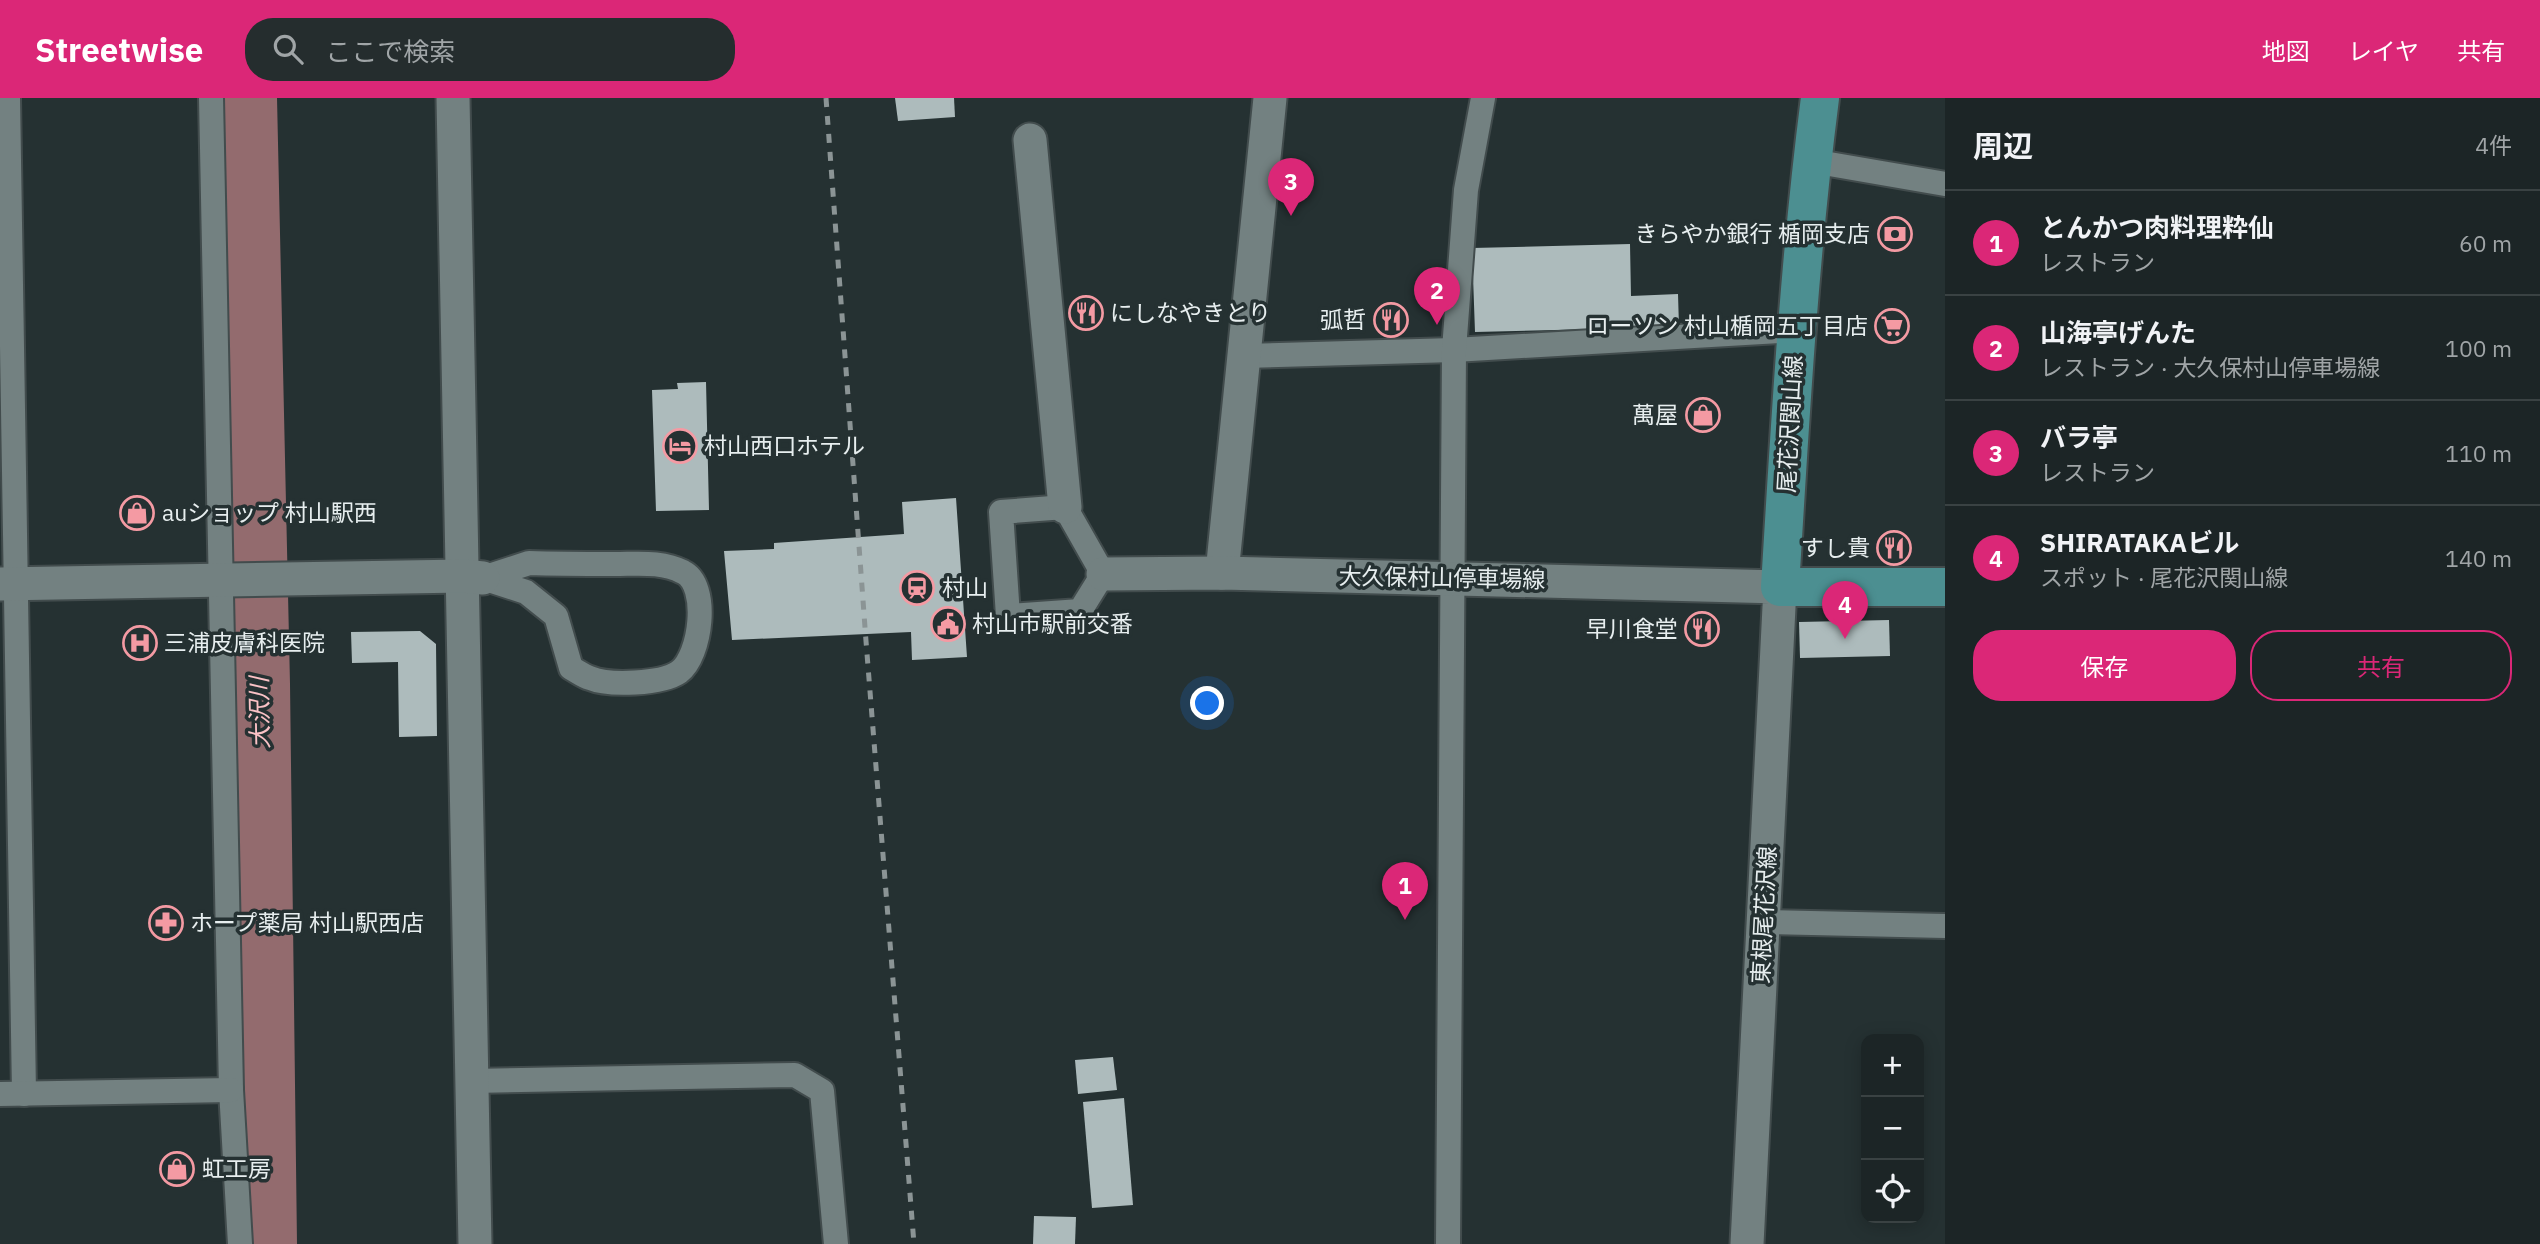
<!DOCTYPE html>
<html lang="ja">
<head>
<meta charset="utf-8">
<style>
  body { margin:0; font-family:"IBM Plex Sans","Noto Sans JP",sans-serif; background:#252d2e; color:#f1f3f6 }
  .controls { position:absolute; right:21px; bottom:21px; display:grid; overflow:hidden; border-radius:14px; box-shadow:0 4px 18px #0003 }
  .controls button { width:63px; height:63px; display:grid; place-items:center; padding:0; border:0; border-bottom:2px solid #3a4243; background:#1c2526; color:#f1f3f6; font:35px sans-serif }
  .you { position:absolute; left:1208px; top:606px; width:24px; height:24px; margin:-18px; border:5px solid #fff; border-radius:50%; background:#1a73e8; box-shadow:0 0 0 10px #1a73e833 }
  .badge { display:grid; place-items:center; width:46px; height:46px; border-radius:50%; background:#db2777; color:#fff; font-size:23px; font-weight:700 }
  .pin { position:absolute; translate:-50% -58px; filter:drop-shadow(0 2px 4px #0008) }
  .pin::after { content:''; position:absolute; top:37px; width:24px; height:21px; background:inherit; clip-path:polygon(0 0,100% 0,50% 100%) }
  .list { margin:0; padding:0; list-style:none }
  h2 { display:flex; justify-content:space-between; align-items:center; height:91px; margin:0; padding:0 28px; font-size:30px }
  h2 small { font-size:23px; font-weight:400; color:#a0a5a7 }
  .list li { display:grid; grid-template-columns:46px 1fr auto; gap:21px; align-items:center; box-sizing:border-box; height:105px; padding:0 28px; border-top:2px solid #3a4243 }
  .list b { display:block; font-size:26px; white-space:nowrap }
  .list p { margin:0; font-size:23px; white-space:nowrap; color:#a0a5a7 }
  .list em { font-size:23px; font-style:normal; color:#a0a5a7 }
  .actions { display:flex; gap:14px; padding:21px 28px }
  .actions a { flex:1; padding:16px 0; border:2px solid #db2777; border-radius:28px; text-align:center; font-size:24px; color:#db2777 }
  .actions .main { background:#db2777; color:#fff }
  .icon { flex:none; width:38px; height:38px; fill:none; stroke:currentColor; stroke-width:2; stroke-linecap:round; stroke-linejoin:round }
  .map { position:relative; flex:none; width:1945px; height:1146px; overflow:hidden }
  header { display:flex; align-items:center; gap:42px; box-sizing:border-box; height:98px; padding:0 35px; background:#db2777; color:#fff }
  header strong { font-size:33px }
  nav { display:flex; gap:38px; margin-inline-start:auto; font-size:24px }
  .search { width:490px; height:63px; background:#252d2e; display:flex; align-items:center; gap:18px; box-sizing:border-box; padding:0 24px; border-radius:28px; color:#a0a5a7; font-size:26px }
  main { display:flex }
  aside { flex:1; background:#1c2526 }
  .map>svg:first-child { display:block }
  .lines { fill:none; stroke-linecap:round; stroke-linejoin:round }
  .river { stroke:#936b6e; stroke-width:56 }
  .building { fill:#adbbbc }
  .street-casing { stroke:#424c4d; stroke-width:28 }
  .secondary-casing { stroke:#424c4d; stroke-width:37 }
  .primary-casing { stroke:#424c4d; stroke-width:42 }
  .street { stroke:#738181; stroke-width:24 }
  .secondary { stroke:#738181; stroke-width:33 }
  .primary { stroke:#4c8f91; stroke-width:38 }
  .rail { stroke:#8b9495; stroke-width:5; stroke-dasharray:9 9; stroke-linecap:butt }
  .labels { text-anchor:middle; stroke-width:7; stroke-linejoin:round; paint-order:stroke }
  .poi-label { font-size:23px; fill:#e7eeef; stroke:#253132; text-anchor:start }
  .street-label { font-size:23px; fill:#e7eeef; stroke:#253132 }
  .water-label { font-size:24px; font-style:italic; fill:#fbc2c6; stroke:#253132 }
</style>
</head>
<body>
<header>
<strong>Streetwise</strong>
<div class="search"><svg class="icon" aria-label="search" viewBox="0 0 24 24"><circle cx="10" cy="10" r="6"/><path d="M15 15l6 6"/></svg>ここで検索</div>
<nav><a>地図</a><a>レイヤ</a><a>共有</a></nav>
</header>
<main>
<div class="map">
<svg width="1945" height="1146" viewBox="0 0 1945 1146">
  <rect width="100%" height="100%" fill="#253132"/>
  <g class="lines">
    <path class="river" d="M249,0L262,586L269,1146"/>
  </g>
  <g class="building">
    <path d="M895,0H954L955,19L898,23Z"/>
    <path d="M1630,146L1631,198L1678,196L1679,229L1475,234L1472,150Z"/>
    <path d="M706,284L709,412L656,413L652,292L678,291L677,285Z"/>
    <path d="M956,400L967,559L912,562L911,534L732,542L724,453L774,451V445L904,436L902,404Z"/>
    <path d="M1889,522L1890,558L1800,560L1799,524Z"/>
    <path d="M420,533L436,546L437,638L399,639L398,564L352,565L351,534Z"/>
    <path d="M1113,959L1117,992L1078,996L1075,962Z"/>
    <path d="M1124,1000L1133,1107L1092,1110L1083,1004Z"/>
    <path d="M1034,1118L1076,1119L1075,1146H1033Z"/>
  </g>
  <g class="lines">
    <g class="street-casing">
      <g id="street">
        <path d="M8,0L24,996"/>
        <path d="M211,0L231,992L240,1146"/>
        <path d="M1812,63L1945,86"/>
        <path d="M1243,258L1454,252L1796,232"/>
        <path d="M1065,409L1103,476L1080,513L1008,518L1001,414Z"/>
        <path d="M529,465C558,466 586,466 615,466C638,466 662,463 683,474C710,487 701,558 679,574C662,586 609,588 590,580C583,578 577,573 571,570L556,518L526,494L483,480Z"/>
        <path d="M1763,824L1945,828"/>
        <path d="M471,983L795,977L822,993L836,1146"/>
        <path d="M0,996L231,992"/>
        <path d="M1448,1146L1454,252L1466,92L1483,0"/>
      </g>
    </g>
    <g class="secondary-casing">
      <g id="secondary">
        <path d="M453,0L475,1146"/>
        <path d="M1030,42L1065,409"/>
        <path d="M1222,475L1270,0"/>
        <path d="M1103,476L1222,475L1780,489L1747,1146"/>
        <path d="M0,486L463,478L483,480"/>
      </g>
    </g>
    <g class="primary-casing">
      <path id="primary" d="M1820,0C1799,162 1790,325 1780,489H1945"/>
    </g>
    <use href="#street" class="street"/>
    <use href="#secondary" class="secondary"/>
    <use href="#primary" class="primary"/>
    <path class="rail" d="M826,0L866,543L914,1146"/>
  </g>
  <defs>
    <g id="bank-ring" transform="scale(1.75)"><circle r="9.5" fill="#253132" stroke="#f49aa3" stroke-width="1.5"/><path d="M-6-4H6V4H-6ZM0-2.3a2.3 2.3 0 1 0 0 4.6a2.3 2.3 0 1 0 0-4.6Z" fill="#f49aa3"/></g>
    <g id="restaurant-ring" transform="scale(1.75)"><circle r="9.5" fill="#253132" stroke="#f49aa3" stroke-width="1.5"/><path d="M-5-6h1v4h1v-4h1v4h1v-4h1v5L-1.5 .5V6h-2V.5L-5-1ZM5-6V6H3V1.5H1.5Q1.5-4 5-6Z" fill="#f49aa3"/></g>
    <g id="supermarket-ring" transform="scale(1.75)"><circle r="9.5" fill="#253132" stroke="#f49aa3" stroke-width="1.5"/><path d="M-6-5.5h2.5l.6 2H6L4.5 2H-2.5L-4.4-4H-6ZM-1.5 3.2a1.3 1.3 0 1 0 .1 0ZM3 3.2a1.3 1.3 0 1 0 .1 0Z" fill="#f49aa3"/></g>
    <g id="shop-ring" transform="scale(1.75)"><circle r="9.5" fill="#253132" stroke="#f49aa3" stroke-width="1.5"/><path d="M-5-2.5h2.3a2.7 3.5 0 0 1 5.4 0H5L5.5 6h-11ZM-1.5-2.5h3a1.5 2.3 0 0 0-3 0Z" fill="#f49aa3"/></g>
    <g id="hotel-ring" transform="scale(1.75)"><circle r="9.5" fill="#253132" stroke="#f49aa3" stroke-width="1.5"/><path d="M-6-4.5h1.5V1H6V5H4.5V3h-9V5H-6ZM-4 0a1.8 1.8 0 1 1 3.6 0ZM.5 0V-2.5h3Q6-2.5 6 0Z" fill="#f49aa3"/></g>
    <g id="station-ring" transform="scale(1.75)"><circle r="9.5" fill="#253132" stroke="#f49aa3" stroke-width="1.5"/><path d="M-3-6H3Q5-6 5-4V2Q5 4 3 4L4.5 6H3L1.5 4h-3L-3 6H-4.5L-3 4Q-5 4-5 2V-4Q-5-6-3-6ZM-3.5-4v3h7v-3ZM-3.5 1v1.5H-2V1ZM2 1v1.5H3.5V1Z" fill="#f49aa3"/></g>
    <g id="civic-ring" transform="scale(1.75)"><circle r="9.5" fill="#253132" stroke="#f49aa3" stroke-width="1.5"/><path d="M-.6-6.5H3V-4.5H.6V-3L4-1V1h2V6H-6V1h2V-1L-.6-3ZM-1.2 2.5V6h2.4V2.5Z" fill="#f49aa3"/></g>
    <g id="hospital-ring" transform="scale(1.75)"><circle r="9.5" fill="#253132" stroke="#f49aa3" stroke-width="1.5"/><path d="M-5-5h3v3.5h4V-5h3V5h-3V1.5h-4V5h-3Z" fill="#f49aa3"/></g>
    <g id="pharmacy-ring" transform="scale(1.75)"><circle r="9.5" fill="#253132" stroke="#f49aa3" stroke-width="1.5"/><path d="M-2-6h4v4h4v4h-4v4h-4v-4h-4v-4h4Z" fill="#f49aa3"/></g>
  </defs>
  <g fill-rule="evenodd">
    <use href="#bank-ring" x="1895" y="136"/>
    <use href="#restaurant-ring" x="1086" y="215"/>
    <use href="#restaurant-ring" x="1391" y="222"/>
    <use href="#supermarket-ring" x="1892" y="228"/>
    <use href="#shop-ring" x="1703" y="317"/>
    <use href="#hotel-ring" x="680" y="348"/>
    <use href="#shop-ring" x="137" y="415"/>
    <use href="#restaurant-ring" x="1894" y="450"/>
    <use href="#station-ring" x="917" y="490"/>
    <use href="#civic-ring" x="948" y="526"/>
    <use href="#restaurant-ring" x="1702" y="531"/>
    <use href="#hospital-ring" x="140" y="545"/>
    <use href="#pharmacy-ring" x="166" y="825"/>
    <use href="#shop-ring" x="177" y="1071"/>
  </g>
  <g class="labels">
    <g class="poi-label">
      <text x="1870" y="144" text-anchor="end">きらやか銀行 楯岡支店</text>
      <text x="1110" y="223">にしなやきとり</text>
      <text x="1366" y="230" text-anchor="end">弧哲</text>
      <text x="1868" y="236" text-anchor="end">ローソン 村山楯岡五丁目店</text>
      <text x="1678" y="325" text-anchor="end">萬屋</text>
      <text x="704" y="356">村山西口ホテル</text>
      <text x="162" y="423">auショップ 村山駅西</text>
      <text x="1870" y="458" text-anchor="end">すし貴</text>
      <text x="942" y="498">村山</text>
      <text x="972" y="534">村山市駅前交番</text>
      <text x="1678" y="539" text-anchor="end">早川食堂</text>
      <text x="164" y="553">三浦皮膚科医院</text>
      <text x="190" y="833">ホープ薬局 村山駅西店</text>
      <text x="202" y="1079">虹工房</text>
    </g>
    <g class="street-label">
      <text transform="translate(1790 326) rotate(-87)" y="8">尾花沢関山線</text>
      <text transform="translate(1442 480) rotate(1)" y="8">大久保村山停車場線</text>
      <text transform="translate(1764 817) rotate(-87)" y="8">東根尾花沢線</text>
    </g>
    <g class="water-label">
      <text transform="translate(260 615) rotate(-91)" y="8">大沢川</text>
    </g>
  </g>
</svg>
<div class="controls">
<button>+</button>
<button>−</button>
<button><svg class="icon" aria-label="locate" viewBox="0 0 24 24"><circle cx="12" cy="12" r="6"/><path d="M12 2v4M12 18v4M2 12h4M18 12h4"/></svg></button>
</div>
<div class="you"></div>
<div class="pin badge" style="left:1405px;top:822px">1</div>
<div class="pin badge" style="left:1437px;top:227px">2</div>
<div class="pin badge" style="left:1291px;top:118px">3</div>
<div class="pin badge" style="left:1845px;top:541px">4</div>
</div>
<aside>
<h2>周辺<small>4件</small></h2>
<ul class="list">
<li><span class="badge">1</span><div><b>とんかつ肉料理粋仙</b><p>レストラン</p></div><em>60 m</em></li>
<li><span class="badge">2</span><div><b>山海亭げんた</b><p>レストラン · 大久保村山停車場線</p></div><em>100 m</em></li>
<li><span class="badge">3</span><div><b>バラ亭</b><p>レストラン</p></div><em>110 m</em></li>
<li><span class="badge">4</span><div><b>SHIRATAKAビル</b><p>スポット · 尾花沢関山線</p></div><em>140 m</em></li>
</ul>
<div class="actions"><a class="main">保存</a><a>共有</a></div>
</aside>
</main>
</body>
</html>
